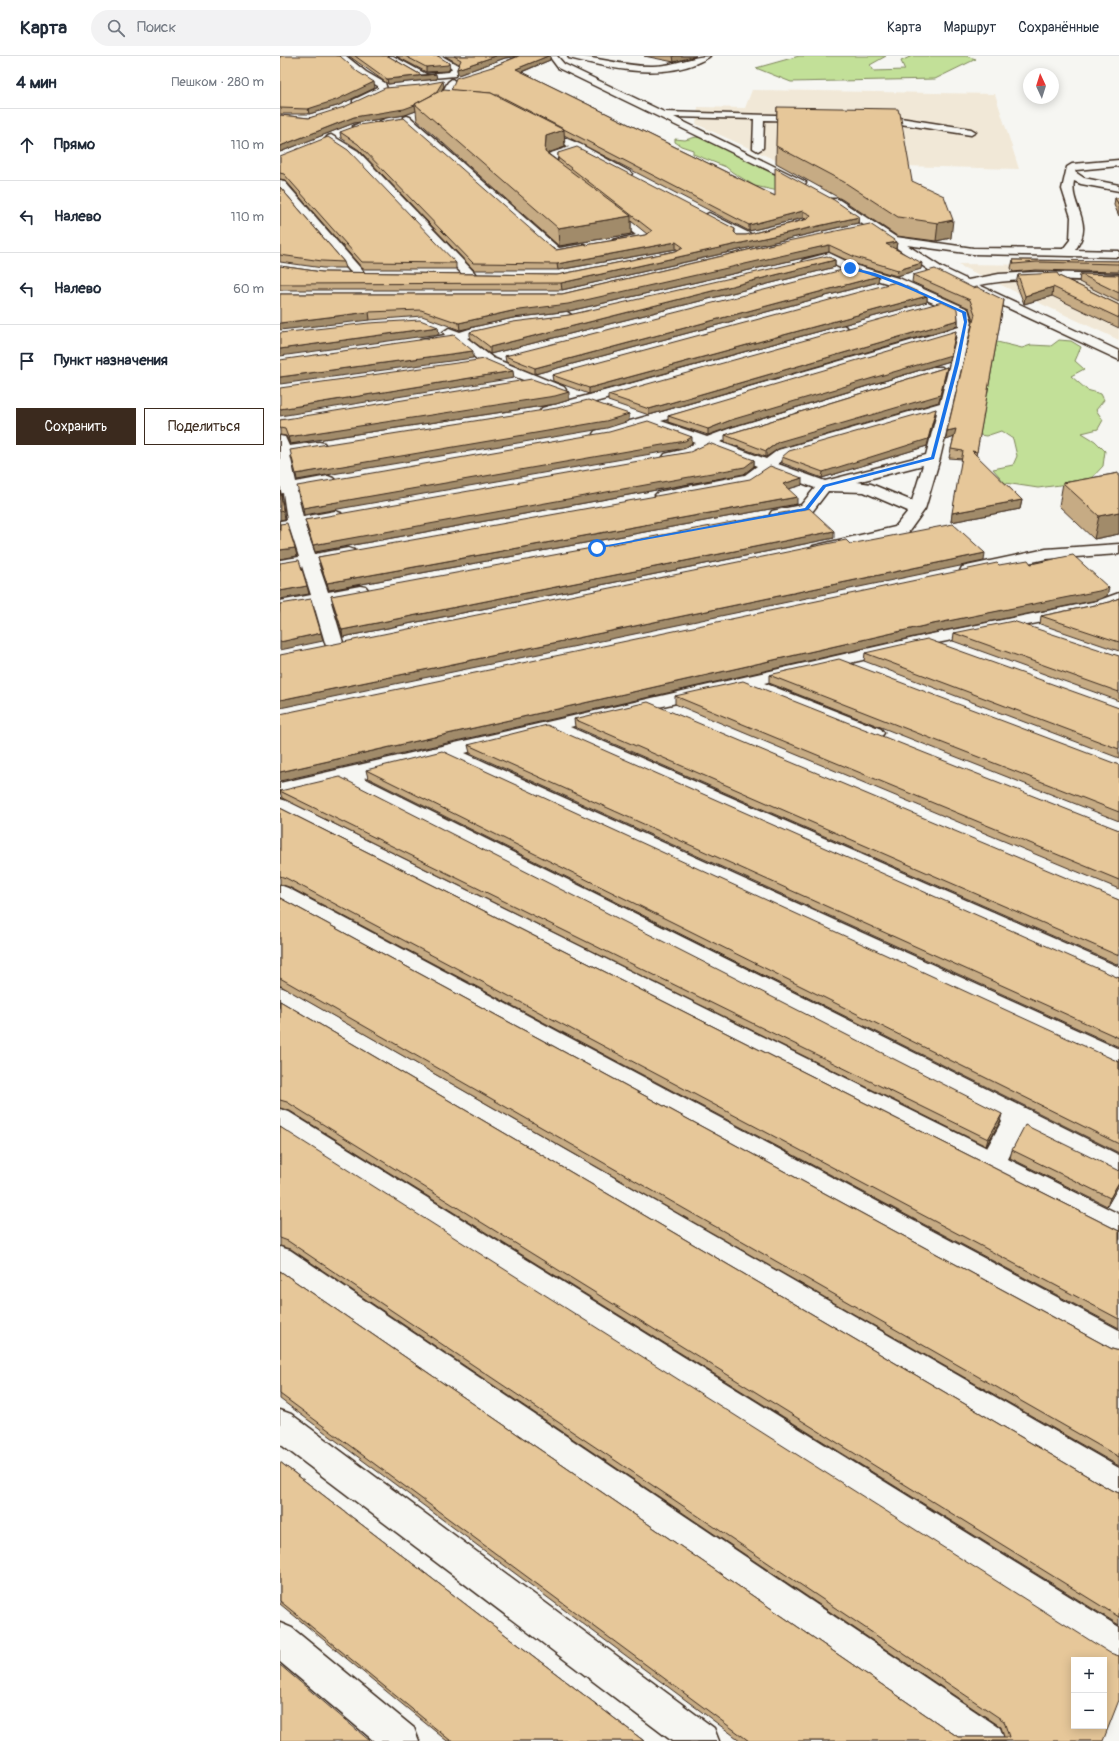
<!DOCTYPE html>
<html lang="ru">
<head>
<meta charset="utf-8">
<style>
  body { margin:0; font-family:Pangolin,sans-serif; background:#f2f2f3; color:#1f2937 }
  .controls { position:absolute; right:12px; bottom:12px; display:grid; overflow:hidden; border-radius:0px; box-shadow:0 2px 10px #0003 }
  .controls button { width:36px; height:36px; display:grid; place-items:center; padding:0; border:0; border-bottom:1px solid #e0e1e3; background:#fff; color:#1f2937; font:20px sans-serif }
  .compass { position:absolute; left:743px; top:12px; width:36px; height:36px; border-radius:50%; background:#fff; box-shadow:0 2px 10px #0003; rotate:356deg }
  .stop { position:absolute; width:12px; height:12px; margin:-9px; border:3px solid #1a73e8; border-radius:50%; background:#fff }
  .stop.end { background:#1a73e8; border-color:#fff; box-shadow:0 1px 4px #0008 }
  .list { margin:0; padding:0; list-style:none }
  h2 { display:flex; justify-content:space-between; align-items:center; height:52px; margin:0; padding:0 16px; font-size:17px }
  h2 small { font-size:13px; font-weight:400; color:#747a83 }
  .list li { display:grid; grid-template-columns:26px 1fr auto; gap:12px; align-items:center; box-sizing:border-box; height:72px; padding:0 16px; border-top:1px solid #e0e1e3 }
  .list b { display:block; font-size:15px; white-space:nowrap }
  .list em { font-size:13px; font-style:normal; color:#747a83 }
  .actions { display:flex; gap:8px; padding:12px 16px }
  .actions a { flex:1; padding:9px 0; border:1px solid #3b2a1e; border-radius:0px; text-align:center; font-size:14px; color:#3b2a1e }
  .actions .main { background:#3b2a1e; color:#fff }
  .icon { flex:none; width:22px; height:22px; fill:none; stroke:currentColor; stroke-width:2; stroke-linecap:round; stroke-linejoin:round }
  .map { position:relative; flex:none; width:839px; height:1685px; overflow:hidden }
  header { display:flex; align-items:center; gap:24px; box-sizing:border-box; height:56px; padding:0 20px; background:#fff; border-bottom:1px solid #e0e1e3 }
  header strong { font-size:19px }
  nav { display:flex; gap:22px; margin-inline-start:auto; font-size:14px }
  .search { width:280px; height:36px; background:#f2f2f3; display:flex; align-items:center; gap:10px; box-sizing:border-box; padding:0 14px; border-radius:22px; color:#747a83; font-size:15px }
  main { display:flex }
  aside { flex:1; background:#fff }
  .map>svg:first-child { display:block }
  .built { fill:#f1e8d7 }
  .green { fill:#c2e098; stroke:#7e855b }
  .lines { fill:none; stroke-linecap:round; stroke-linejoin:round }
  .minor-casing { stroke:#3b2a1e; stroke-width:3 }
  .minor { fill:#f6f6f2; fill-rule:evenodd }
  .wall { fill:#c6ab84; stroke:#3b2a1e; fill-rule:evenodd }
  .shaded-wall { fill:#a18b6b; stroke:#3b2a1e }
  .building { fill:#e6c799; stroke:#3b2a1e; fill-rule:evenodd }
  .route { fill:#1a73e8 }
</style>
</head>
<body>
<header>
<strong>Карта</strong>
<div class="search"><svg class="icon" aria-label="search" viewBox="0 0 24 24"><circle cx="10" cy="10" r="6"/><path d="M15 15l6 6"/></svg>Поиск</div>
<nav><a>Карта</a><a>Маршрут</a><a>Сохранённые</a></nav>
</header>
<main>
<aside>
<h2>4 мин<small>Пешком · 280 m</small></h2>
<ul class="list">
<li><svg class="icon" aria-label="ahead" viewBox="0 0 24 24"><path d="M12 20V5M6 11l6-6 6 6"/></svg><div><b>Прямо</b></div><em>110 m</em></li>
<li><svg class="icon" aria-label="left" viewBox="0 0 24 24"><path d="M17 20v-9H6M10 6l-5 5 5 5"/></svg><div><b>Налево</b></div><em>110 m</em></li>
<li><svg class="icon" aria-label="left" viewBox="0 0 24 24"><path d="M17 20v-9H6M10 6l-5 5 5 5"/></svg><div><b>Налево</b></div><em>60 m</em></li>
<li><svg class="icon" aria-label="arrive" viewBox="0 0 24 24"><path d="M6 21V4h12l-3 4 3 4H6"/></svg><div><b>Пункт назначения</b></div></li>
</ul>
<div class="actions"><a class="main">Сохранить</a><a>Поделиться</a></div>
</aside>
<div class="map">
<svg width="839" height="1685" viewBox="0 0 839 1685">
  <rect width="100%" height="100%" fill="#f6f6f2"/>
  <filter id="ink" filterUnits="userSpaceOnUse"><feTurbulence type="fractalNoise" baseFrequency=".025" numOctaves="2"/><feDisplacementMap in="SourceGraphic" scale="8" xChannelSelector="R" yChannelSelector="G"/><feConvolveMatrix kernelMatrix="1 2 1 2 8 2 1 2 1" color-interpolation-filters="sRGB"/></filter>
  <g filter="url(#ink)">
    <g class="built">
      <path d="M472,34L715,38L739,113L502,107L416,68L418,51L465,52Z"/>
      <path d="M676,208L839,210V284Z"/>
    </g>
    <g class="green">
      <path d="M519,0H606L590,9L594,15L625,14L621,5L632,0H686L696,3L655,23L511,26L476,12Z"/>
      <path d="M416,81L429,83L469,103L481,112L501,118L498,135L475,130L452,116L446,111L413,98V94L401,90L395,86V83L405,84Z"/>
      <path d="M779,284L791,285L801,291L795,305L804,313L791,320L807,334L821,338L824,344L816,354L823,364L818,373L802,377L815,385L825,395L823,410L809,425L758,432L725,427L713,413L733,409L737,400L733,383L721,375L706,380L687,377L713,285L742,292L751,289L771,290Z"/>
    </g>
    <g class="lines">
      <g class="minor-casing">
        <g id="minor">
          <path d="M57,0H66L86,16L105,27L107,33L79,48H73V44L98,32V30L80,20Z"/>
          <path d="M103,0H113L146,18L169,16L172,12L152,0H162L181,11L175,20L142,23Z"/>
          <path d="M269,0H277L284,8L384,56L530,60L532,62L527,65L484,64L483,92L478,95L473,92L474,63L394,61L526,126L525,128H517L278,12Z"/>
          <path d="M288,0C317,0 344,11 373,10C395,10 411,0 430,0C427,3 421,5 417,7C376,24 330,12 289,2Z"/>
          <path d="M172,23L176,26C171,37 160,60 145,56V52L159,42L168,26Z"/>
          <path d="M121,48L124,49V53L81,72L78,73L73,70Z"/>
          <path d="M127,60L130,61L279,192L303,188L307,189L309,191L307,193L277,199L273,198L124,65V61Z"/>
          <path d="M591,61H614L691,73L696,76L691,79L614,67L588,66L586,64Z"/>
          <path d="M51,79L78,95L194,216L196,219L194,222H186L70,99L48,84L46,82L48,80Z"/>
          <path d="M285,82L302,89L352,117L351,119H343L296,95L277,102V109L293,123L288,126L284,125L267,110L268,98L289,91L280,85Z"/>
          <path d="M839,104V110L796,114L795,116L804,122L839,129V135L801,128L794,125C789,150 816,166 795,194L839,195V201L693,198L627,189L661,211L688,224L719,218L756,216L839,218V226C793,224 745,220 699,229L839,295V304L653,217L549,145L550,143H558L616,181L693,192L783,193L790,184L791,161L782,133L787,111L792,108Z"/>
          <path d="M0,124L4,125L82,214L84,217L82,220H74L0,134Z"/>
          <path d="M327,149L331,150L369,179L371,181L369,183L337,189L333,188L331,186L333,184L356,179L323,154L322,152Z"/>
          <path d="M429,157L471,178L473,180L471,182H463L425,162L423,160Z"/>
          <path d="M549,197L574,209L621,223L688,253L692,266L660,402L645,453L627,478L539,498L533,496L531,493L533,490L615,471L628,455L584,436L548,435L532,456L498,463L492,461L490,458L492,455L521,449L535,432L490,415L475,426L383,444L378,442L375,439L378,436L465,419L477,410L428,392C416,400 399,408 385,404L383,401L385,398L405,393L415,387L368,369L320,382L315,381L313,378L315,375L679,271L678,258L613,229L566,215L547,205L527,210L521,206L523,204ZM677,279L660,347L498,394L486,403L440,386L461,378L662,317L664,314L662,311H652L451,372L427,381L381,365ZM657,357L646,399L545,425L498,408L508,400ZM643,409L632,445L591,428L577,426Z"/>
          <path d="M287,256L293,260L291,263L248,267L208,275L187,282L213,302L284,331L286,334L284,337L279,338L203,308L175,285L146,290L139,286L141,283L165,279L163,276L169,272L180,276L205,268L248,259Z"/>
          <path d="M563,269L569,273L568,276L272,358H262L260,355L262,352Z"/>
          <path d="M0,380L5,381L9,390L39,386L44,387L46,390L44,393L10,399L16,426L48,420L53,422L56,425L53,428L17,435L23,461L55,455L61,457L63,460L61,463L25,470L35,498L68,492L74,494L76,497L74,500L38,507L48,536L80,530L86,531L89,535L86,539L51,546L64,590L61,594L55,595L49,594L46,590L34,549L0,555V545L31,539L22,510L0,514V504L19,501L10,473L0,475V465L7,464L3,437L0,438Z"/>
          <path d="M839,488V498L766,503L688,520L682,519L680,515L682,511L766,493Z"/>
          <path d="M839,537V548L828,553L647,589L484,627L601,673L604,677L601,681L594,683L463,632L290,671L839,911V930L268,676L185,697L839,993V1014L164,702L84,722L839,1099V1123L742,1075L728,1103L839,1158V1183L0,758V743L7,745L707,1092L722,1065L62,727L0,741V727L647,579L817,545Z"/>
          <path d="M0,829L8,832L839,1274V1303L829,1299L0,847Z"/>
          <path d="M0,931L8,934L839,1412V1445L828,1440L0,951Z"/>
          <path d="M0,1053L9,1056L839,1571V1607L827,1602L0,1076Z"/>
          <path d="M0,1191L10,1194L720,1672L725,1685H676L0,1219Z"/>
          <path d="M0,1354L11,1358L434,1672L439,1685H392L0,1388Z"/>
          <path d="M0,1567L12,1572L134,1672L139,1685H94L0,1606Z"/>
        </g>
      </g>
      <use href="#minor" class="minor"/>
    </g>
    <g class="wall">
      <path d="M0,0L95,32L57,50L29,58H0Z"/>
      <path d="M69,0H108L141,19L157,23L108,28Z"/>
      <path d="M116,0H158L170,12L168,15L146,16Z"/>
      <path d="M165,0H270V4L242,16L495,140L579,161L578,167L282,234H0V210L42,216L277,219L396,195L398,194L396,193L278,214H194L79,94L61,82L60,76L272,192L276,194L365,179L367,178L351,165V178L279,190L137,64L136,55L125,59L74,67L0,96V59L29,62L164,30L162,34H171L212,11L238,0L225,2L178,19L177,13L179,8ZM284,79L469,175L523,162L526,163L466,179H457L455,177V173L278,97V105L267,97H268L285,91Z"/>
      <path d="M364,0H416L394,6Z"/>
      <path d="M497,51L632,125L671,182L656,185L617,180L563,144L496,107Z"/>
      <path d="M0,100L176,207V213H83L5,124L0,123Z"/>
      <path d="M0,131L64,206L66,212H43L0,206Z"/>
      <path d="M835,142L839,149V160L834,149Z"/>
      <path d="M617,186L616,193L641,213L617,220L575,208L549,196L289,255L233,262L180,274L142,260L90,264L0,238H282L493,188Z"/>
      <path d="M555,204V211L210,298L190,283V276L289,259Z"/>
      <path d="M733,204L839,205V216L756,214L733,216L731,212Z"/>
      <path d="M800,218L839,219V246L799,226Z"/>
      <path d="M633,219L693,232L724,244L696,400L742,444L740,453L671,466L682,403L669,402L671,393L674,381L666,384L693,264L689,252L632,226Z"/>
      <path d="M738,219L779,220L839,249V272L772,240L744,248L736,227Z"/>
      <path d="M598,226L255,318L226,306L225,300Z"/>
      <path d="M647,240V246L309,338L273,325L272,319Z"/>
      <path d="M677,270L369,359L328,345V339Z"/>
      <path d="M675,281L670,305L451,371L428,379L388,366V360Z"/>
      <path d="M667,311L666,317L659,346L498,393L486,401L445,386V379Z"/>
      <path d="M289,344L276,348L10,388L6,380L0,379V364Z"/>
      <path d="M655,359L647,390L542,422L502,407V401Z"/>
      <path d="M474,404V410L464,418L35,496L25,464Z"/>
      <path d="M839,417V478L814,483L779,450L783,427Z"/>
      <path d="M522,429L508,433L517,448L49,534L40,508L38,501Z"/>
      <path d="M554,482L63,581L51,540Z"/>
      <path d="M839,542V595L760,568L761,560L830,546Z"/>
      <path d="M674,577L839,600V645L673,585Z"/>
      <path d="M585,597L839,652V702L584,605Z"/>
      <path d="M489,619L839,709V765L489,627Z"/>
      <path d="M395,640L839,774V833L395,648Z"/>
      <path d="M294,663L839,844V909L295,671Z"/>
      <path d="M188,689L839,922V991L190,697Z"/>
      <path d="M86,714L839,1006V1097L88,722Z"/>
      <path d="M0,735L720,1066L706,1090L2,742Z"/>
      <path d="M0,752L839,1175V1272L9,831L0,828Z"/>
      <path d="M0,842L832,1293L839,1295V1410L1,930H0Z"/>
      <path d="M0,945L831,1434L839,1437V1569L10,1055L0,1052Z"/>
      <path d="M0,1071L823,1685H461L0,1343V1215L678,1681H724L721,1671L11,1193L0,1190Z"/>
      <path d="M732,1094L839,1115V1129L827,1150L730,1102Z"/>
      <path d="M0,1406L364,1685H167L0,1548Z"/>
    </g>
    <g class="shaded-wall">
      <path d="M216,0H239L225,2L178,19L177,13Z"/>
      <path d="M268,0H270V4L236,18V13Z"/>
      <path d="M393,0H416L394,6Z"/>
      <path d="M169,7L170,12L168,15L146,16V11Z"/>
      <path d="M156,18L157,23L108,28L107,23Z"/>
      <path d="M163,25L164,30L158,41L140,53Z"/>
      <path d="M94,26L95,32L57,50L29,58L28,53Z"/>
      <path d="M135,49L136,55L125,59L74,67L0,96V90L74,61Z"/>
      <path d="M284,74L285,91L268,97L267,113L265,96L266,80Z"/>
      <path d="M523,155V162L469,175V169Z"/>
      <path d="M351,160V178L279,190L278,172Z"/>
      <path d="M579,161L578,167L282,234L281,227Z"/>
      <path d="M673,164L671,182L656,185L658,167Z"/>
      <path d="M396,186V193L278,214L277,208Z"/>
      <path d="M617,186L616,193L606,195V188Z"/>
      <path d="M549,189V196L289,255L233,262L180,274L179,267L232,255Z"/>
      <path d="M555,204V211L210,298V291Z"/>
      <path d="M642,207L641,213L617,220L618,214Z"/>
      <path d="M599,220L598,226L255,318V312Z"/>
      <path d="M773,231L772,240L744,248L745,240Z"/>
      <path d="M647,240V246L309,338V332Z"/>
      <path d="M89,256L90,264L0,274V267Z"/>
      <path d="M678,264L677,270L369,359V353Z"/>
      <path d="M158,271L159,278L0,300V293Z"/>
      <path d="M676,275L670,305L451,371L428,379V373Z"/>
      <path d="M193,295V302L0,328V321Z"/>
      <path d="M667,311L666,317L659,346L498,393L486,401V395L498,386Z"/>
      <path d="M233,315L234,322L0,360V353Z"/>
      <path d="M289,336V344L276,348L10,388L8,381Z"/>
      <path d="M656,353L655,359L647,390L542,422L543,416Z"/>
      <path d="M349,358V365L327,372L17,424L16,418Z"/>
      <path d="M676,373L675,381L666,384L667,375Z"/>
      <path d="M412,381V387L405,392L24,459L23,452Z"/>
      <path d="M474,404V410L464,418L35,496L33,489Z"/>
      <path d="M522,422V429L502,435L503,428Z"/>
      <path d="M0,431L5,463L0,464Z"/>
      <path d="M517,441V448L49,534L47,527Z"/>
      <path d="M742,444L740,453L671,466L672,457Z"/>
      <path d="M839,456V478L814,483L819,460Z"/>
      <path d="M554,475V482L63,581L62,574Z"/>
      <path d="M15,492L17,500L0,503V494Z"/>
      <path d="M705,497L704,505L0,652V644Z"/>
      <path d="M27,530L29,538L0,543V535Z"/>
      <path d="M829,532L827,540L817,544L647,578L0,725V716L648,569Z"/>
      <path d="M41,577L43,585L0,594V586Z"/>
      <path d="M722,1058L720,1066L706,1090L708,1083Z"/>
      <path d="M839,1126V1129L827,1150L830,1142Z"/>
    </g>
    <g class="building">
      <path d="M0,0H60L78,16L94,26L56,44L28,53L0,52Z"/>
      <path d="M75,0H108L141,19L156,18L107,23Z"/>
      <path d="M125,0H158L169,7L168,9L146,11Z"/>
      <path d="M174,0H216L177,13L181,4Z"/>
      <path d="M239,0H268L236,13L495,140V112L554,144L579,161L281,227L0,228V210L42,216L277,219L396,195L403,191L396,186L277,208L193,207L78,88L60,76L79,69L124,62L272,192L276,194L365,179L372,175L278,102V97L297,91L455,173L454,176L457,179H466L528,163L531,159L523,155L469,169L218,39H215L211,37L171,34L176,22L212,11Z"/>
      <path d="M163,25L157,35L150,40L135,48V49L124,53L74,61L0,90V59L29,62L64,51L105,32L141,29Z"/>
      <path d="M164,33L211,37L284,74L266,80L265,96L351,160L278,172L135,48Z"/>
      <path d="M497,51L618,53L619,57H620L632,125L664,140L673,164L658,167L618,161L564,126L496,90Z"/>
      <path d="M48,81L68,94L176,207L82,206L4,118L0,117V100Z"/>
      <path d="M0,131L64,206L42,205L0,199Z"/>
      <path d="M835,142H839V149Z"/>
      <path d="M590,168L617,186L606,188L642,207L618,214L575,201L549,189L288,248L232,255L179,267L141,254L89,256L0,267V238H282L493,188Z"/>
      <path d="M547,200L555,204L210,291L190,276L233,266L289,259Z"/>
      <path d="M733,204L839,205V208L757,206L734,208Z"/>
      <path d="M570,212L599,220L255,312L225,300Z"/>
      <path d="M655,213L693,232L697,231L724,244L697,396L692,395L742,444L672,457L683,395L671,393L676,373L667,375L695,258L690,244L633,219Z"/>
      <path d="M777,217L779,220L839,249V262L773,231L745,240L738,219Z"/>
      <path d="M800,218L839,219V237Z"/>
      <path d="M616,226L647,240L309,332L272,319Z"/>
      <path d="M662,246L677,253L678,264L369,353L328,339Z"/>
      <path d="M140,264L158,271L0,293V277L89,267Z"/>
      <path d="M676,275L671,299L451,364L428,373L388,360Z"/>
      <path d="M174,279L193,295L0,321V304Z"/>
      <path d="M205,303L233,315L0,353V332Z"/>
      <path d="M667,311L660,339L498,386L486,395L445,379Z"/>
      <path d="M252,323L289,336L275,340L8,381L5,373L0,372V364Z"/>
      <path d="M308,344L349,358L326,365L16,418L10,394L277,352Z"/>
      <path d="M656,353L648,383L543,416L502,401L509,395Z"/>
      <path d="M368,365L412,381L405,385L23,452L17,430L329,376Z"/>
      <path d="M429,387L474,404L465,411L33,489L25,464L410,396Z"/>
      <path d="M490,410L522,422L503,428L517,441L47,527L38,501L470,423Z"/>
      <path d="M839,417V456L819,460L783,427Z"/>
      <path d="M0,432L3,455L0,456Z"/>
      <path d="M529,452L554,475L62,574L51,540Z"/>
      <path d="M7,467L15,492L0,494V468Z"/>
      <path d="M673,468L705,497L0,644V599L566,484L570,488Z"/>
      <path d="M793,499L829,532L819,535L648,569L0,716V658L717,507L719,509L748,504L751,508Z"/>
      <path d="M19,504L27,530L0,535V507Z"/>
      <path d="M839,542V586L761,560L830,546Z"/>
      <path d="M31,543L41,577L0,586V548Z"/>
      <path d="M733,565L839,600V636L674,577Z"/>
      <path d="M647,583L839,652V693L585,597Z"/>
      <path d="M559,603L839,709V756L489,619Z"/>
      <path d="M463,625L839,774V824L395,640Z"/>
      <path d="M368,646L839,844V900L294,663Z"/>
      <path d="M267,669L839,922V982L188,689Z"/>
      <path d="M162,695L839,1006V1088L86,714Z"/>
      <path d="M60,721L722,1058L708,1083L0,735Z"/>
      <path d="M0,752L839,1175V1263L6,822L0,820Z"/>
      <path d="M0,842L832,1293L839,1295V1401L0,922Z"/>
      <path d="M0,945L831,1434L839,1437V1561L7,1046L0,1044Z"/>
      <path d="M745,1069L839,1115V1126L830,1142L732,1094Z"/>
      <path d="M0,1071L830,1597L839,1600V1644L823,1685H469L0,1338V1215L678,1681H729L724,1665L8,1185L0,1182ZM794,1604H824V1670H794Z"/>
      <path d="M0,1406L364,1685H171L0,1545Z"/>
      <path d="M0,1609L90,1685H0Z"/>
    </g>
  </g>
  <path class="route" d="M570,211L595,217L619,226L686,256L687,266L679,308L654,403L546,431L528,454L315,493L317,491L525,452L543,429L651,401L675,308L684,266L682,257C644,240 609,222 568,213Z"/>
</svg>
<div class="controls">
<button>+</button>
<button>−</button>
</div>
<svg class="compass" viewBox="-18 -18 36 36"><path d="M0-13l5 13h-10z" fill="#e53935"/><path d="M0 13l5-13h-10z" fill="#747a83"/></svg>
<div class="stop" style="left:317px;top:492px"></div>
<div class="stop end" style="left:570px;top:212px"></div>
</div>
</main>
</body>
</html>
